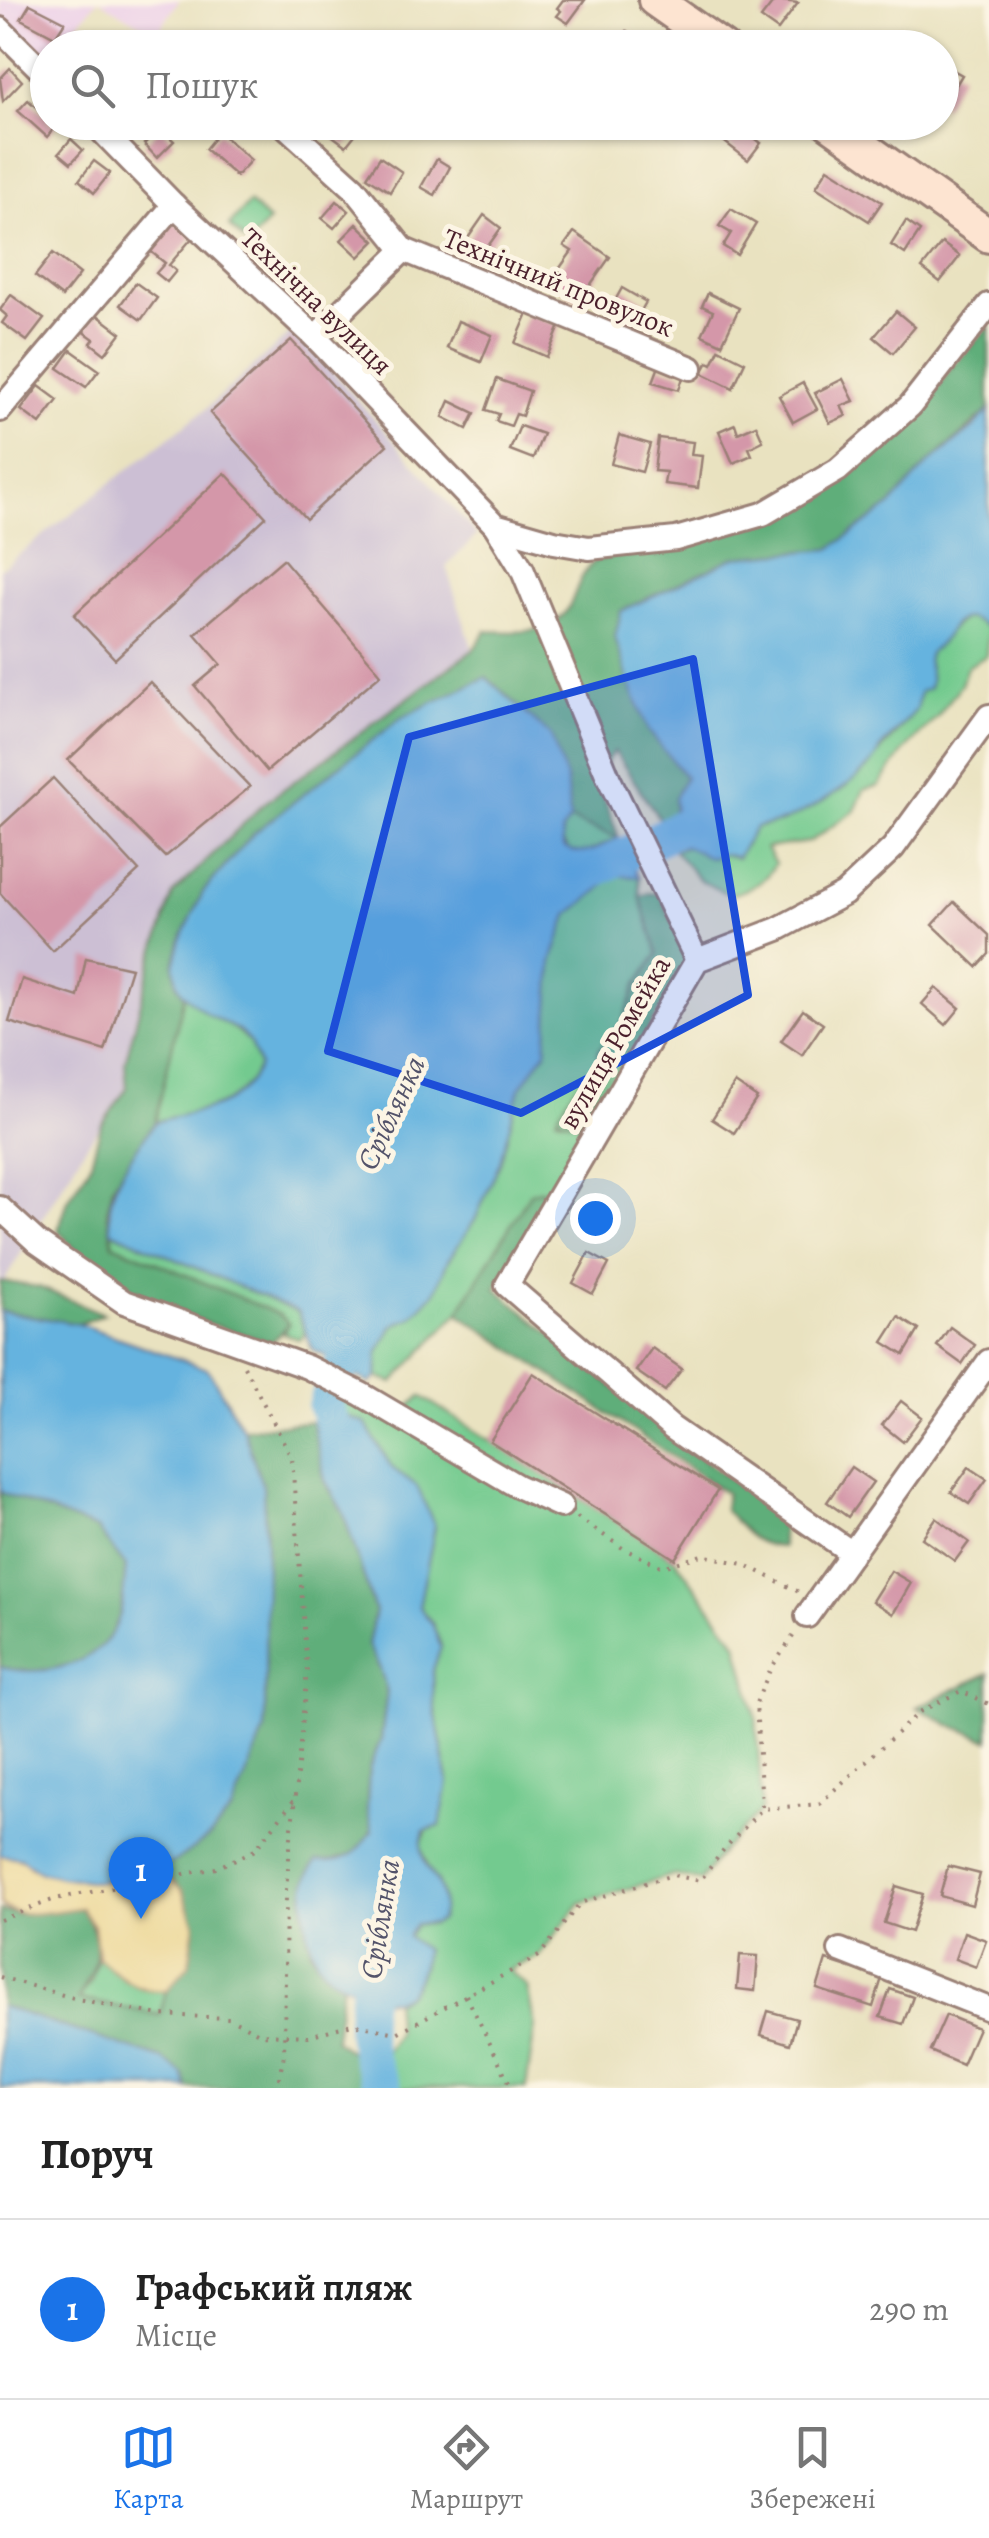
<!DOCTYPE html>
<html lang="uk">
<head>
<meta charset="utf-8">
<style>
  body { margin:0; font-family:Alegreya,serif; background:#f2f2f2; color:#222 }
  .you { position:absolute; left:595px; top:1218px; width:35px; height:35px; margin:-25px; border:8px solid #fff; border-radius:50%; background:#1a73e8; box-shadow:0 0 0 15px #1a73e833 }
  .badge { display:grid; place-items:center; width:65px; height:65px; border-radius:50%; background:#1a73e8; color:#fff; font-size:32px; font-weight:700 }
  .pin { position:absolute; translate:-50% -82px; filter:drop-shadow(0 2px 5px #0008) }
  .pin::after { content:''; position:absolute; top:52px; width:35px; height:30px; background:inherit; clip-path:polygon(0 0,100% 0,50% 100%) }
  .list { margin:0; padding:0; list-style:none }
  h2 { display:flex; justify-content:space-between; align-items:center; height:130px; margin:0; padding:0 40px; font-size:42px }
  h2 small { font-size:32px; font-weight:400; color:#767676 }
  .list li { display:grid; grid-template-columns:65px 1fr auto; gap:30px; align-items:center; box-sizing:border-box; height:180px; padding:0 40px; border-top:2px solid #e0e0e0 }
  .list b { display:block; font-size:38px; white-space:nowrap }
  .list p { margin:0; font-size:32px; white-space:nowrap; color:#767676 }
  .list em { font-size:32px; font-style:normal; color:#767676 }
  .icon { flex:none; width:55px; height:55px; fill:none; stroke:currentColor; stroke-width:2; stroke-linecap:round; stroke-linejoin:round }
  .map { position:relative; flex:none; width:989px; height:2088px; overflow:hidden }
  .search { position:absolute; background:#fff; box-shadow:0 2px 8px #0004; left:30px; right:30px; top:30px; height:110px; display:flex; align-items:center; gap:25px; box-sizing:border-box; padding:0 35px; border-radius:55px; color:#767676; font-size:38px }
  .sheet { height:310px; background:#fff }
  nav { display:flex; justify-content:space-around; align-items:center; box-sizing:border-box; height:140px; border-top:2px solid #e0e0e0; background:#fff; font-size:28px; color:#767676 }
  nav a { display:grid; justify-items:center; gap:5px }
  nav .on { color:#1a73e8 }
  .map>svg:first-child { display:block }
  .built { fill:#edd1e9 }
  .industrial { fill:#ccbfd4 }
  .green { fill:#73ca8f; stroke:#5e745d; stroke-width:2.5 }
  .forest { fill:#5eae7a; stroke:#546652; stroke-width:2.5 }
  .sand { fill:#eeda9e; stroke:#9c7c64; stroke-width:2.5 }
  .water { fill:#65b3df; stroke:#586985; stroke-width:2.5 }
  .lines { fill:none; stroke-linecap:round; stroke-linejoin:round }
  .river { stroke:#65b3df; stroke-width:35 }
  .building { fill:#d497a9 }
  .minor-casing { stroke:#9a8076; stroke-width:28 }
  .secondary-casing { stroke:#9a8076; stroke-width:38 }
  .path { stroke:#9a8076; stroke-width:4; stroke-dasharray:2.5 8; stroke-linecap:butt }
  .minor { stroke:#fff; stroke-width:22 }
  .secondary { stroke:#fde4d1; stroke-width:32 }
  .marked { fill:#1d4ed8; fill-opacity:0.2; stroke:#1d4ed8; stroke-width:8; stroke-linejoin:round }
  .labels { text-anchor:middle; stroke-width:10; stroke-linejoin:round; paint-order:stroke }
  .street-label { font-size:28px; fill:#4a1f2b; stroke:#fcf5e5 }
  .water-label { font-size:30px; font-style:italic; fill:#53536a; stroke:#fcf5e5 }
</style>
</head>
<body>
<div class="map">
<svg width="989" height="2088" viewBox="0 0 989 2088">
  <rect width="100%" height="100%" fill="#fcf5e5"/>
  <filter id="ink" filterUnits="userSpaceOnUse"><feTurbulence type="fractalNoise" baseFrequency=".01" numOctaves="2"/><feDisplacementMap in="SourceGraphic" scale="20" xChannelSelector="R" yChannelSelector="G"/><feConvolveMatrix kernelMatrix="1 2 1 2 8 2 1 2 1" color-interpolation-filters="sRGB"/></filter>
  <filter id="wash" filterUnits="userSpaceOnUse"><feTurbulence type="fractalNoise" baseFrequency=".0048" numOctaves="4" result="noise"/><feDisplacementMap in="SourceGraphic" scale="40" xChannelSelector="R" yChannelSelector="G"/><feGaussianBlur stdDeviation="2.25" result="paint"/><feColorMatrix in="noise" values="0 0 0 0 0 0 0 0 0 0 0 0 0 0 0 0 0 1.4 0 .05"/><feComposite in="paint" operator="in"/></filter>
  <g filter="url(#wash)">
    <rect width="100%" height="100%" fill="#e9e2c0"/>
    <g class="built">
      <path d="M0,0H98L58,47L48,48L45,64L0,19Z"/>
      <path d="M99,0H179L157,34Z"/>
    </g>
    <path class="industrial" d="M295,329L477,535L446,567L473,650L262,805L125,1063L127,1088L82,1152L0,1288V569L207,408Z"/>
    <g class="green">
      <path d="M249,203L269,221L248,244L229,226Z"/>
      <path d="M965,618H972L989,629L986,656L967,667L961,685L937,717L904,751L879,786L864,790L855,811L809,842L766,848L775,864C764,883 751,889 730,895L701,881L674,851L685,846H745L747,837L755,828L784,821L859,776L916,710L920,692L929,688C933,676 925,662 928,654C931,647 957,622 965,618Z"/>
      <path d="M570,820L619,838L583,854L572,853L561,841L562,831Z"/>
      <path d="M612,875L639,877L640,896L658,954L637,984L624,1020L600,1048L596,1069L575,1087L557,1118L591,1126L553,1191L513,1226L458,1313L393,1383L377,1377L378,1353L393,1325L411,1318L435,1292L448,1260L475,1220L500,1162L520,1088L546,1052L552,961L568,915L598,891Z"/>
      <path d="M184,995C200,1008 241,1030 250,1043C254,1050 256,1059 259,1066C235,1114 199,1108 155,1122Z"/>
      <path d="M111,1231L298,1312L305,1332L300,1340L283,1333L289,1324L280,1315L113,1244Z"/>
      <path d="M351,1393L393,1422L421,1396L675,1559L737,1643L756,1717L762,1809L724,1849L700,1881L673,1875L580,1903L539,1956L509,1970L527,1987L535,2027L526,2088H384L374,2070L397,2033L394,2002C413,1993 417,1982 423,1964L408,1936L415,1924H433L438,1883L433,1880L420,1846L448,1782L434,1705L433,1670L441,1646L432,1623L419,1607L423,1580L417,1486L392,1468L365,1423L342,1414L336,1401Z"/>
      <path d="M98,1958C120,1977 135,1992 166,1991L160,2015L77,1999L91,1981Z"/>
    </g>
    <g class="forest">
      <path d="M989,326V410L925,467L889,508L830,549L735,557L621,611L649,731L685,777L674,799L675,808L670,817L660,820L614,751L596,776L619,838L570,820L566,779L177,984L184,995L155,1122L113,1186L107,1212L113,1244L280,1315L289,1324L272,1342C201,1325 103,1289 58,1230L68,1200L90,1165L101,1126L127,1088L125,1063L151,964L173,894L262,805L473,650L486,631C517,632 556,637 571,603C578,586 581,574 594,561L786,512L925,407L952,367Z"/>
      <path d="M650,893L660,894L690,960L591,1126L556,1117L575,1087L595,1069L600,1048L624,1020L637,984L658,954L640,896Z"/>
      <path d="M539,1190L553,1191L496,1288L666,1431L782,1518V1547C752,1546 744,1530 724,1509L726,1493L458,1313L530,1193Z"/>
      <path d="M0,1281L39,1287L104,1314L79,1324L0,1311Z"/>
      <path d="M312,1421L325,1481L343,1512L375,1611L368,1645L380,1669L387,1692L381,1740L369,1769L367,1809L372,1830L358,1853L332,1861L310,1950L325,1972L342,1984L335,2040L374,2070L384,2088H188L183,2074L163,2059L0,2006V1911L19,1914L81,1908C106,1944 98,1964 78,1999L160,2015L166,1991L189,1964L182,1890L160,1870L185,1855L265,1731L266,1542L263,1487L243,1429Z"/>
      <path d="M0,1492L97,1529L126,1566C124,1581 124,1599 120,1614C106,1665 45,1678 0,1667Z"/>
      <path d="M989,1673V1740L950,1725L917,1707Z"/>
    </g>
    <path class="sand" d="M7,1854L24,1860L31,1867L96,1882L160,1870L182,1890L195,1924L189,1965L166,1991C135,1992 120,1977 98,1958L94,1927L81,1908C58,1910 18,1922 0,1904V1855Z"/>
    <g class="water">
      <path d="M989,410V629C984,627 980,623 975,621C957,610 948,635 939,645C934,651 929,649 928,657C925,665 934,673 929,688L920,692L916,710L881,748C874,773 811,810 786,820C777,824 765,825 755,828L737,858L724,854L711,858L685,846L667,843L660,820L670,817L675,808L674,799L685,777L649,731L629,683L615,637L621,611L735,557L830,549L889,507L928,464L974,427Z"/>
      <path d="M486,677L551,736L566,779L570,820L562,831L563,847C581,859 601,848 619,838L639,877L612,875L598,891L568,915L552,961L546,1051L520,1088L500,1162L475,1220L448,1260L435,1292L411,1318L393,1325L378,1353L377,1377L370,1384L359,1377L353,1379L329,1367L328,1357L313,1351L298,1312L111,1231C102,1188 132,1156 155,1122C199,1108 235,1114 259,1066L250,1043L239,1031L207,1014L184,995L177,984L174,965L180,942L203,892L254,833L402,717Z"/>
      <path d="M0,1311L79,1324L208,1369L243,1429L263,1487L266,1542L265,1731L232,1810L211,1835L185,1855L160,1870L134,1877L96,1882L60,1877L41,1872L20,1858L0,1855V1667C45,1678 106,1665 120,1614C124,1599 124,1582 126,1566L97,1529L0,1492Z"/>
      <path d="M336,1401L342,1414L365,1423L392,1468L417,1486L435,1527L419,1607L432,1623L441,1647L433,1670L434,1704L448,1782L440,1826L424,1831C411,1874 454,1875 440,1920L433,1924H415L408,1937L425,1950C418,1994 403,2012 359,1991C347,1986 334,1981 325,1972C307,1954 301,1906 306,1882C308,1875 313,1867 317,1861C347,1862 357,1855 372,1831L367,1809L369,1769L381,1740L387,1692L380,1669L368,1645L375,1611L343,1512L325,1481L312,1421Z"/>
      <path d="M0,2006L163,2059L183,2074L188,2088H0Z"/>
    </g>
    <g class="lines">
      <g class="river">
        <path d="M585,875L692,821L706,810"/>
        <path d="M344,1453L325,1405L349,1349"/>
        <path d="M375,1950C366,2006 353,2036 384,2088"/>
      </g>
    </g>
    <g id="blocks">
      <g class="building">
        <path d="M563,0H585L568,23L557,16L561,11L557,8Z"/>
        <path d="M775,0L798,3L778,30L761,18Z"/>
        <path d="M30,4L65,22L55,37L21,19Z"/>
        <path d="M627,31L644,43L641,48H616Z"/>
        <path d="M946,66L962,75L942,109V74Z"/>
        <path d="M10,68L22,81L3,101L0,79Z"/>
        <path d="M28,100L48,117V122L57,125L47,137L18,111Z"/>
        <path d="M339,122H365L346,146L330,134Z"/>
        <path d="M707,122H734L761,143L748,160L704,126Z"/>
        <path d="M160,128L174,141L157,158L144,144Z"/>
        <path d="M219,132L251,160L236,176L205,149Z"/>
        <path d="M71,139L83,150L71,163L59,153Z"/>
        <path d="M380,157L402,172L390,192L367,177Z"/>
        <path d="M437,159L450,167L435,195L421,187Z"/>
        <path d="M94,161L110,173L94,193L79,180Z"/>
        <path d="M828,168L882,202L869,221L816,187Z"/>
        <path d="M337,201L349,211L334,228L322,218Z"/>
        <path d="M731,209L756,224L737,255L723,246L731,233L719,226Z"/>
        <path d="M484,215L501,228L483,253L466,241Z"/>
        <path d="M173,221L193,237L169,265L176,271L167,282L156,273L165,263L149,250Z"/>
        <path d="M906,221L920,231L905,254L891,245Z"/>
        <path d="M357,224L375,241L359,257L341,240Z"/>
        <path d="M574,232L610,257L579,301L550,282L572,251L564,246Z"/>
        <path d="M942,243L960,256L940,282L922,268Z"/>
        <path d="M53,253L80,274L62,297L35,276Z"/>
        <path d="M136,283L157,298L141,320L120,305Z"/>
        <path d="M622,288L646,302L630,330L606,317Z"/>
        <path d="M708,293L739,308L722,344L702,335L713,311L702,306Z"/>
        <path d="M11,295L44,319L27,341L2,323L7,316L0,310Z"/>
        <path d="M896,311L915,327L893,353L874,337Z"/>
        <path d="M528,313L560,326L547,357L515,343Z"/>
        <path d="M96,314L121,333L105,354L91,343L94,339L83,331Z"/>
        <path d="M458,321L492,335L481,362L447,348Z"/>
        <path d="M291,340L387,445L306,519L210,413Z"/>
        <path d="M719,349L745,362L733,388L702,373L708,362L712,364Z"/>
        <path d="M71,350L99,370L86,387L58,368Z"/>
        <path d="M659,366L684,374L679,390L653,382Z"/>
        <path d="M497,379L530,391L522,416L516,414L511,426L496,421L499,414L486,410Z"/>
        <path d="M843,379L854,401L841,406L846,416L830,423L815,393Z"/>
        <path d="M803,383L817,409L793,422L779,396Z"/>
        <path d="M39,386L58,400L40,424L21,410Z"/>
        <path d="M450,401L475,413L467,429L443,417Z"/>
        <path d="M735,424L738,433L756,425L763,441L749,448L752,455L733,463L719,431Z"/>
        <path d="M520,426L543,434L533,459L510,450Z"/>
        <path d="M619,435L650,444L642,472L611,464Z"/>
        <path d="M658,438L693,442L691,455L702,456L698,488L664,484L666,472L654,471Z"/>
        <path d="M225,473L266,517L115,659L74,615Z"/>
        <path d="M283,559L381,674L267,771L195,686L221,664L195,634Z"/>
        <path d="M150,682L250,787L165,857L68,760Z"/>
        <path d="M53,778L139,871L53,951L0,893V827Z"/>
        <path d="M954,902L989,935V954L977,967L933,925Z"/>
        <path d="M86,958L131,968L105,1051L9,1022L22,979L78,997Z"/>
        <path d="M936,988L960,1008L946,1025L922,1004Z"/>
        <path d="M803,1010L823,1024L802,1055L781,1041Z"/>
        <path d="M735,1083L757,1098L734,1133L712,1119Z"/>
        <path d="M589,1253L609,1264L593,1294L573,1283Z"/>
        <path d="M899,1317L919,1330L904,1355L883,1342Z"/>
        <path d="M950,1327L975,1345L962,1364L937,1346Z"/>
        <path d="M652,1348L682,1369L665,1391L636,1371Z"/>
        <path d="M533,1373L718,1490L675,1559L490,1441Z"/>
        <path d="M901,1401L922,1417L903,1442L882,1425Z"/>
        <path d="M851,1467L873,1482L848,1517L827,1502Z"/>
        <path d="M969,1467L987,1479L969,1504L951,1492Z"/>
        <path d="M936,1518L969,1542L955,1561L922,1538Z"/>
        <path d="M891,1571L911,1583L893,1614L872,1601Z"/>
        <path d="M948,1866L980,1874L972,1905L940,1896Z"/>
        <path d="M896,1886L923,1894L911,1932L884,1923Z"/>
        <path d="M964,1932L986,1940L976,1967L955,1959Z"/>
        <path d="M740,1955L758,1956L755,1991L737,1989Z"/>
        <path d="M826,1960L882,1978L873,2007L817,1989Z"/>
        <path d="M890,1989L913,1997L903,2024L880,2017Z"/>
        <path d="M768,2011L797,2019L790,2044L761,2035Z"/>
        <path d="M946,2015L978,2028L962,2065L930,2051Z"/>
      </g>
    </g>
  </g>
  <g filter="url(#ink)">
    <use href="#blocks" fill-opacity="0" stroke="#9a8076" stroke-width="2.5"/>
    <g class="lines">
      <g class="minor-casing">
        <g id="minor">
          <path d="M0,29L48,77"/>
          <path d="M93,122L174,205L315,337L495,525L522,569L609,779L697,960"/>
          <path d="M281,122L354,188L404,250L691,368"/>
          <path d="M315,337L404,250"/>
          <path d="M0,410L174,205"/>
          <path d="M495,525L554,542L589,548L676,539L763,514L838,470L910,406L989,305"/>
          <path d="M0,1208L37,1242L124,1302L307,1367L361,1394L517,1486L561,1506"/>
          <path d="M852,1553L672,1428L507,1285L697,960L778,929L844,894L893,848L989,716"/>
          <path d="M807,1616L989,1361"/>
          <path d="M840,1950L989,2009"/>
        </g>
      </g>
      <g class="secondary-casing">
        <g id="secondary">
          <path d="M655,0L723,48"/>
          <path d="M828,122L989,236"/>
        </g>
      </g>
      <g class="path">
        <path d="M244,1366L292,1458L307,1671L286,1889L284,2055L277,2088"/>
        <path d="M577,1517L624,1549L663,1567L702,1555L744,1564L799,1592"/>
        <path d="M762,1807L756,1703L770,1670L796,1632"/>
        <path d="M0,1920L55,1899L216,1868L255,1850L294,1800"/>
        <path d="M0,1977L77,1999L160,2015L229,2018L261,2034L309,2036L352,2024L397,2033L539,1956L580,1903L673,1875L700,1881L724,1849L762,1809L819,1804L921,1711L961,1691L989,1704"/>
        <path d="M466,1995L512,2088"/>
      </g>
      <use href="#minor" class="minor"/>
      <use href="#secondary" class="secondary"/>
    </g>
  </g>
  <path class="marked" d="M693,659L748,995L521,1113L328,1051L409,737Z"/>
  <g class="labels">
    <g class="street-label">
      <text transform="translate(559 282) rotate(22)" y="10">Технічний провулок</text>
      <text transform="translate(317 301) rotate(44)" y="10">Технічна вулиця</text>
      <text transform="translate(614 1042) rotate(-60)" y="10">вулиця Ромейка</text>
    </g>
    <g class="water-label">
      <text transform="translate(391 1113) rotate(-65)" y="10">Сріблянка</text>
      <text transform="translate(380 1919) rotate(-81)" y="10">Сріблянка</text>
    </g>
  </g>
</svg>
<div class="you"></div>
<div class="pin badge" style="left:141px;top:1919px">1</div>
<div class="search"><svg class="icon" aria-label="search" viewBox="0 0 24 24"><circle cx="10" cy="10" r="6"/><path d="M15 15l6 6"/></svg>Пошук</div>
</div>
<section class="sheet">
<h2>Поруч<small></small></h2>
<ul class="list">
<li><span class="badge">1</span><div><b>Графський пляж</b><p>Місце</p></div><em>290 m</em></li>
</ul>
</section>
<nav>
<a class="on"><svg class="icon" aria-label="map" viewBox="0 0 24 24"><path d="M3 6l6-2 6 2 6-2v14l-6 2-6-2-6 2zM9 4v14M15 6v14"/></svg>Карта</a>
<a><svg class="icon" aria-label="directions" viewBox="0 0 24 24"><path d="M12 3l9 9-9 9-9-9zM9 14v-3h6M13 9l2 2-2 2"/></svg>Маршрут</a>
<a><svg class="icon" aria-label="saved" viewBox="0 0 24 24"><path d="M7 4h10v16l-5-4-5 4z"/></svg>Збережені</a>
</nav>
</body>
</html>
